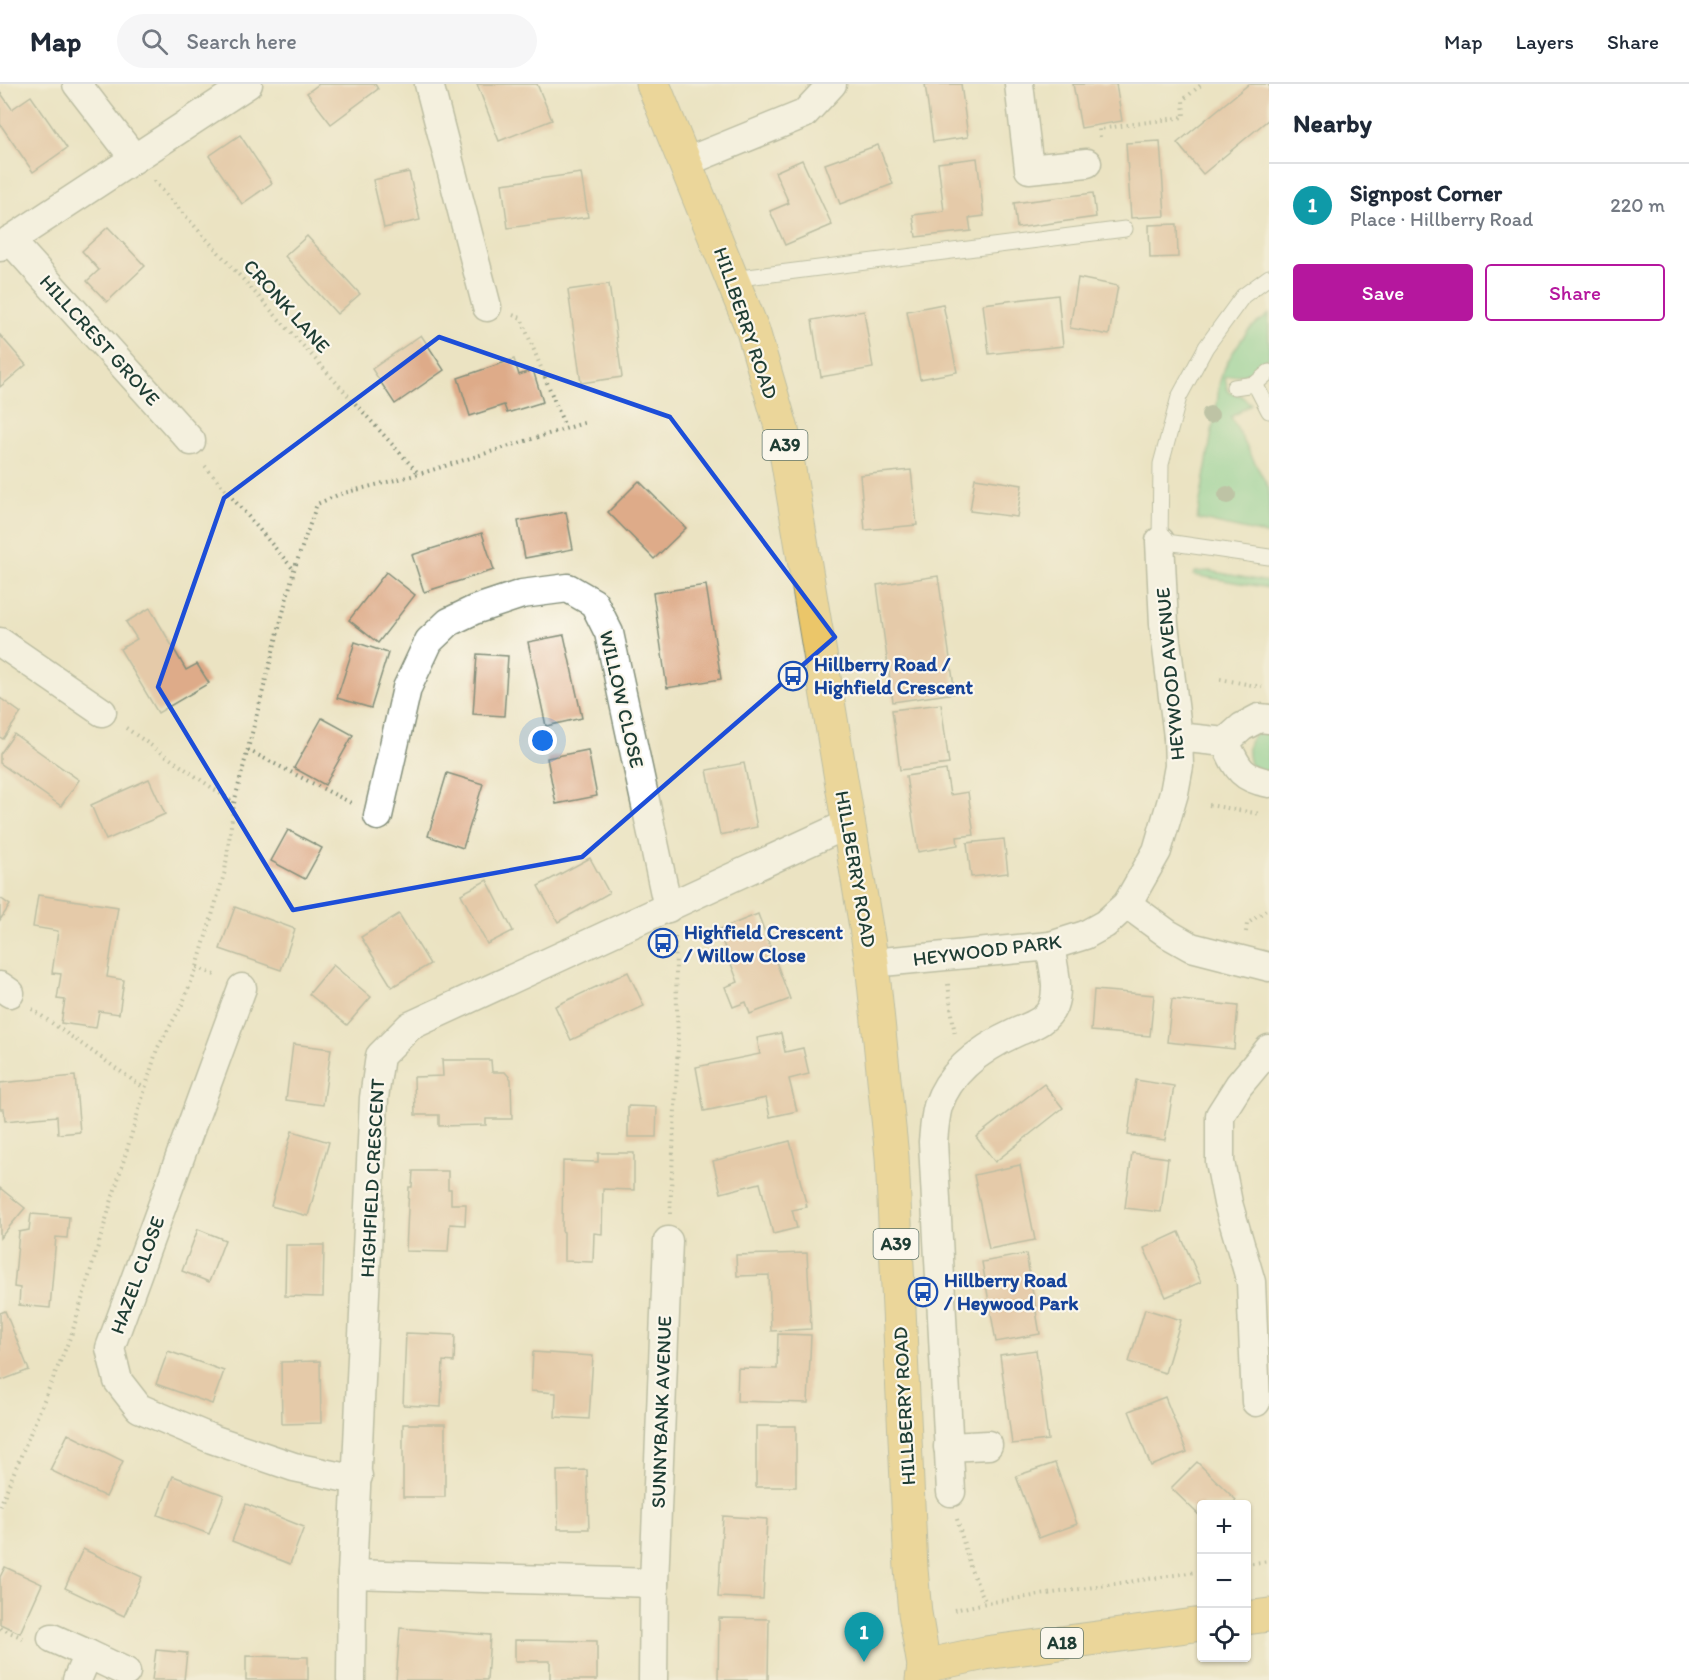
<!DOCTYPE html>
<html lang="en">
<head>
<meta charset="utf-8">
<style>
  body { margin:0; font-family:Itim,sans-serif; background:#f6f6f7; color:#1f2937 }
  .controls { position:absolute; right:18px; bottom:18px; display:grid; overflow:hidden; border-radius:6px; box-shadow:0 2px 4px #0004 }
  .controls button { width:54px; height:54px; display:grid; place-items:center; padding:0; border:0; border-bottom:2px solid #e0e1e3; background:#fff; color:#1f2937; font:30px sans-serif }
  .you { position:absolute; left:543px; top:657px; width:21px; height:21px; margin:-15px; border:4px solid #fff; border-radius:50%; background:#1a73e8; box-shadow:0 0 0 9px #1a73e833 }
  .badge { display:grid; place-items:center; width:39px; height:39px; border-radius:50%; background:#b5179e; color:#fff; font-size:20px; font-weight:700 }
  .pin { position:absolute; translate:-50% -50px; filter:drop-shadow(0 2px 3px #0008) }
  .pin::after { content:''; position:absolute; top:32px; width:21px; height:18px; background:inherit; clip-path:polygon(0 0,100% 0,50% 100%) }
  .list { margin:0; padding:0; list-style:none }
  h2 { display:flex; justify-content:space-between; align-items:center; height:78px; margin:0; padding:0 24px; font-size:26px }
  h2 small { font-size:20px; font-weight:400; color:#747a83 }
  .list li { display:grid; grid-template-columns:39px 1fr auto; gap:18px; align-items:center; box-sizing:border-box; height:84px; padding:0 24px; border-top:2px solid #e0e1e3 }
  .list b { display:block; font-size:22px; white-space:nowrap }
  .list p { margin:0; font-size:20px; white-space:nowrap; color:#747a83 }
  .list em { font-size:20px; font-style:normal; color:#747a83 }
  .actions { display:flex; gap:12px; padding:18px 24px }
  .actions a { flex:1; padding:14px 0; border:2px solid #b5179e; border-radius:6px; text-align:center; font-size:21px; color:#b5179e }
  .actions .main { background:#b5179e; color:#fff }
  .icon { flex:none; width:33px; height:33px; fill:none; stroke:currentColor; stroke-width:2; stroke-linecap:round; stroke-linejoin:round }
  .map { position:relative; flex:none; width:1269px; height:1596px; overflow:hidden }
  header { display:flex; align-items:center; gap:36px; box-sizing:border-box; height:84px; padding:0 30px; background:#fff; border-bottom:2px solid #e0e1e3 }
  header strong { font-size:28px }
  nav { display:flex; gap:33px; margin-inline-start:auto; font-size:21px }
  .search { width:420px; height:54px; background:#f6f6f7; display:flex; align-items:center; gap:15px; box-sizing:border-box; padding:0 21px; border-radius:33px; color:#747a83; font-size:22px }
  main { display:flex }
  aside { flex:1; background:#fff }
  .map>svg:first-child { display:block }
  .green { fill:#7ad094; stroke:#4c8664; stroke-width:1.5 }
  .building { fill:#deab89 }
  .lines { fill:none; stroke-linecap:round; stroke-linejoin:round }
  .service-casing { stroke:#85907b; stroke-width:17 }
  .minor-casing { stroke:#85907b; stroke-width:31 }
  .trunk-casing { stroke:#85907b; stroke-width:35 }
  .path { stroke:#85907b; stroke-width:4; stroke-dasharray:1.5 4.5; stroke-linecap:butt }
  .service { stroke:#fff; stroke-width:15 }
  .minor { stroke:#fff; stroke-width:28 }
  .trunk { stroke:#ebc669; stroke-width:33 }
  .tree { fill:#879c81 }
  .marked { fill:none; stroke:#1d4ed8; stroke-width:4.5; stroke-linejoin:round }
  .labels { text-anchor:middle; stroke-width:4.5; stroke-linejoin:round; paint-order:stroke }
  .shield { fill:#fbf7ec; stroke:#61756b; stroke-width:1.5 }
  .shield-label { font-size:18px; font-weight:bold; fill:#1f3d34 }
  .street-label { font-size:20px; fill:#1f3d34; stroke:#fbf7ec }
  .transit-label { font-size:20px; font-weight:bold; fill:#164399; stroke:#fbf7ec; text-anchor:start }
</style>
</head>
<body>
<header>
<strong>Map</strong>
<div class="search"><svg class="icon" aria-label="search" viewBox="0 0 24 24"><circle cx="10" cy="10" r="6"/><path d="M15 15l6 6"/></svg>Search here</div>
<nav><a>Map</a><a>Layers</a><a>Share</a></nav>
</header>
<main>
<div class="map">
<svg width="1269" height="1596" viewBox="0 0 1269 1596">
  <rect width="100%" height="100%" fill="#fbf7ec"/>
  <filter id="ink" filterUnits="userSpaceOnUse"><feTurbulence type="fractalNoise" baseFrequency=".0167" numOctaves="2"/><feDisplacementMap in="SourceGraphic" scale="12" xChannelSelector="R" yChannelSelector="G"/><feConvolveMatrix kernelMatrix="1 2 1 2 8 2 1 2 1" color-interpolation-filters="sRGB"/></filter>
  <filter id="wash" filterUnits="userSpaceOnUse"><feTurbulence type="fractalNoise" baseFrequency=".008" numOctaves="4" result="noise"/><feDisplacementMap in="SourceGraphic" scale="24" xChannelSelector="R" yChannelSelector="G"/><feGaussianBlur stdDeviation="1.35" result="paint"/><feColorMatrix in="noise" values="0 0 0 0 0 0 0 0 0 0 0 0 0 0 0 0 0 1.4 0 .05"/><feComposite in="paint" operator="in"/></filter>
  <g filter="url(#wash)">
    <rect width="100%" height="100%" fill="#ebe3c2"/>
    <g class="green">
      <path d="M1269,230V273L1253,288L1225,293L1228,308L1240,311L1251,320L1231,333L1269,405V451L1197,435L1218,313C1217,292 1234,265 1247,248C1253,241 1262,236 1269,230Z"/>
      <path d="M1210,487L1269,498V504L1193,491L1195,488Z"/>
      <path d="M1259,647L1269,648V689L1250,681C1246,666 1246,656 1259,647Z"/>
    </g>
    <g id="blocks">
      <g class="building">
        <path d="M319,0H375L378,5L331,40L307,9Z"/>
        <path d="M477,0H537L552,36L499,57Z"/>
        <path d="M925,0H961L968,53L933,58Z"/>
        <path d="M1073,0H1116L1122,37L1081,44Z"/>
        <path d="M1249,0H1269V35L1203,90L1177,59Z"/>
        <path d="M0,8L12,25L31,12L67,64L33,88L0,40Z"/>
        <path d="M240,51L272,99L242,120L209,72Z"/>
        <path d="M1160,57L1165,132L1131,134L1126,59Z"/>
        <path d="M878,61L893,100L840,120L825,80Z"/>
        <path d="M977,74L984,132L969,134L971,147L916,153L913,131L944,127L938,79Z"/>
        <path d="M802,76L832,141L785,161L770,127L789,119L775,88Z"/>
        <path d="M409,88L420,136L384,144L373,96Z"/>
        <path d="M581,89L588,133L508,144L502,100Z"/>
        <path d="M1093,109L1096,133L1017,144L1014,119Z"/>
        <path d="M1177,140L1178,173L1150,174L1149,141Z"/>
        <path d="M108,143L145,182L107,218L87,197L99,186L82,167Z"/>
        <path d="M307,152L360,210L337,230L285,172Z"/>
        <path d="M1078,194L1118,202L1109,251L1070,244Z"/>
        <path d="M609,200L622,293L581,299L568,206Z"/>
        <path d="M1058,211L1063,262L989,270L983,220Z"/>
        <path d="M943,220L957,288L920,295L907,227Z"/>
        <path d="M864,227L873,284L821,293L812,236Z"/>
        <path d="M0,251L26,281L0,303Z"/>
        <path d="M421,251L444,286L395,320L372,285Z"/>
        <path d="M514,275L519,291L533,286L543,318L507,329L504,321L470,332L458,294Z"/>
        <path d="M911,386L917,441L865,446L860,391Z"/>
        <path d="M975,394L1022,401L1017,433L970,427Z"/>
        <path d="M639,397L686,444L654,475L608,428Z"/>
        <path d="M566,428L573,465L525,474L518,437Z"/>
        <path d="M482,449L494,486L424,508L412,471Z"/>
        <path d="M386,488L415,511L378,559L349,536Z"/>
        <path d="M938,492L955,609L893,618L877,501Z"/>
        <path d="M706,501L721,595L667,604L653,509Z"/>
        <path d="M150,524L186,586L197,580L209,599L158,629L120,565L137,555L126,538Z"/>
        <path d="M564,551L582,634L546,642L528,558Z"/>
        <path d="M355,558L388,569L371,624L337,614Z"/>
        <path d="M477,570L508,572L504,632L473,630Z"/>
        <path d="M0,614L21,629L3,655L0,653Z"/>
        <path d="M941,620L949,680L900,686L892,626Z"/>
        <path d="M322,634L353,651L325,701L294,684Z"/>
        <path d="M14,650L79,696L61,722L0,679V670Z"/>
        <path d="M588,666L597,712L556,720L547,674Z"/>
        <path d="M744,679L757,743L720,751L707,686Z"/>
        <path d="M946,686L950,711L968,708L974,751L957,753L958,761L918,768L906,692Z"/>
        <path d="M447,689L483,700L463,764L428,752Z"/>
        <path d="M149,695L165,730L106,756L91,721Z"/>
        <path d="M288,746L322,764L305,795L271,777Z"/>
        <path d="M1004,755L1008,789L971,793L967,759Z"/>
        <path d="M590,774L609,809L558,838L538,802Z"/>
        <path d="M487,796L513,847L487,860L461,810Z"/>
        <path d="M38,811L118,823L107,893L124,896L119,930L99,927L96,944L61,939L65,916L57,915L61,890L52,889L58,847L33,843Z"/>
        <path d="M0,814L10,821L0,836Z"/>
        <path d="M235,823L295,845L281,886L220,865Z"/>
        <path d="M399,830L430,880L392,903L361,853Z"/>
        <path d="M758,830L790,915L750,930L746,918L733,923L725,903L738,898L718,846Z"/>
        <path d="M333,881L371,913L347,941L309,910Z"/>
        <path d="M628,888L644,922L571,956L555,922Z"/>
        <path d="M1094,906L1154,911L1150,952L1091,947Z"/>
        <path d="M1172,915L1238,922L1234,965L1167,958Z"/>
        <path d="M781,949L785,968L803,964L809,990L789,995L797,1027L770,1033L766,1014L704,1027L696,983L760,970L757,954Z"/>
        <path d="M293,960L331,965L323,1021L286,1016Z"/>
        <path d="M442,976H491L492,988H505L511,995L512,1035H486V1041L439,1042V1031H415L414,993L443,992Z"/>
        <path d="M75,992L80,1048L58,1050L57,1032L5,1037L4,1025H0V999Z"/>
        <path d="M1136,996L1174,1002L1165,1056L1128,1051Z"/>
        <path d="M1044,1000L1063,1024L995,1078L976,1053Z"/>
        <path d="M628,1022L657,1023L656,1053H628Z"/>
        <path d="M292,1047L329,1058L308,1132L271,1122Z"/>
        <path d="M790,1057L807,1123L792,1126L797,1144L773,1150L760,1099L721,1109L713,1077Z"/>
        <path d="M598,1069H634V1106L603,1105L602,1150L594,1149L593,1178L564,1177V1148L562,1147L563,1077L598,1078Z"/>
        <path d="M1132,1069L1168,1074L1161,1128L1125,1124Z"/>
        <path d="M1020,1081L1035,1156L989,1165L974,1091Z"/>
        <path d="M413,1087H448V1105H451V1120H466L465,1141L450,1140L448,1168L406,1167L409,1103H412Z"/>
        <path d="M0,1104L25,1124L0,1154Z"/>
        <path d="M31,1130L69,1133L67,1154L56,1153L50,1224L19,1221L20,1204L14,1203L19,1148L29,1146Z"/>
        <path d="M198,1145L225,1156L209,1198L182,1187Z"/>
        <path d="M1179,1148L1201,1198L1166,1213L1144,1164Z"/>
        <path d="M286,1161H324L323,1213L285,1212Z"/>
        <path d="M807,1169L811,1245L771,1247L769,1191L737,1192L736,1171Z"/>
        <path d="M1026,1170L1040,1250L996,1258L982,1178Z"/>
        <path d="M1145,1225L1181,1236L1165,1289L1129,1278Z"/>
        <path d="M5,1227L29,1286L0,1297V1229Z"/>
        <path d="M406,1249L455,1251L454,1278L443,1277L441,1323L403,1321Z"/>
        <path d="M778,1250L811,1251L808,1319L737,1317L738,1284L777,1285Z"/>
        <path d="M1036,1266L1048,1356L1012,1360L1000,1271Z"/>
        <path d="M168,1267L224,1287L212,1320L156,1300Z"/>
        <path d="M533,1268L593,1272L589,1335L555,1333L556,1309L531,1307Z"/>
        <path d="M320,1277L321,1339L282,1340L281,1278Z"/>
        <path d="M1165,1313L1187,1368L1151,1382L1129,1327Z"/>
        <rect x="403" y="1340" width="42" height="73"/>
        <rect x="756" y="1342" width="40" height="61"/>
        <path d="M68,1350L123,1377L106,1413L50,1386Z"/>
        <path d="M1197,1378L1236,1416L1232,1420H1202V1434L1171,1404Z"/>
        <path d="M1055,1379L1077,1440L1039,1454L1016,1392Z"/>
        <path d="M587,1386L589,1445H558L557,1387Z"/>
        <path d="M173,1392L224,1411L209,1450L158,1431Z"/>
        <path d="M246,1420L304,1443L290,1480L232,1457Z"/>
        <path d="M723,1432L767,1435L763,1515L718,1513Z"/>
        <path d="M83,1465L142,1493L124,1532L65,1504Z"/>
        <path d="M5,1483L42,1500L20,1549L0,1540V1493Z"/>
        <path d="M719,1534L769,1535L768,1596H718Z"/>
        <path d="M400,1544L490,1551L487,1596H396Z"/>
        <path d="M515,1556L597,1557V1596H550V1577H515Z"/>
        <path d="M156,1566L187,1569L184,1596H152Z"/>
        <path d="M246,1572L308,1573V1596H246Z"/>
      </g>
    </g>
  </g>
  <g filter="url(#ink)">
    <use href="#blocks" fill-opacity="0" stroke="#85907b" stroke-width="1.5"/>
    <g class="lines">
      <g class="service-casing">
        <g id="service">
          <path d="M1269,193L1243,212L1206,263L1179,313L1161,380L1160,457L1269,473"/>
          <path d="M732,195L1125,145"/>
          <path d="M1255,300L1269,327"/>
          <path d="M1234,303L1255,300L1269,288"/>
        </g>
      </g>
      <g class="minor-casing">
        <g id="minor">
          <path d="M77,0L134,74"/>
          <path d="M429,0L487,223"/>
          <path d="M1019,0L1029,85L1087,79"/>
          <path d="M686,78L804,30L832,0"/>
          <path d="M10,156L191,357"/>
          <path d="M0,163L248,0"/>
          <path d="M0,558L102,628"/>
          <path d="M1178,653L1225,658L1242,643L1259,634L1269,635"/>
          <path d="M1225,658C1237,683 1240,694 1269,699"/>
          <path d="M378,732L407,604L429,557L449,538L474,526L522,510L568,504L594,519L609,549L668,824"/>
          <path d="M1127,820L1168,850L1191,863L1269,883"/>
          <path d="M872,879L1050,862L1085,851L1105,840L1127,820L1157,767L1174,709L1179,682L1178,653L1164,540L1160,457"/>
          <path d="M0,902L10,909"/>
          <path d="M242,904L110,1264L118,1297L139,1324L212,1355L294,1383L342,1393L358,1392"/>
          <path d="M1256,1318L1251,1198L1228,1119L1220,1078V1031L1239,1001L1269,965"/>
          <path d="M948,1363L988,1361"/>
          <path d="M951,1408L933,1058C934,1046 935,1033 938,1022C950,985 984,963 1017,948C1031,942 1047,937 1053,922C1060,903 1053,882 1050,862"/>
          <path d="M352,1490L654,1499"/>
          <path d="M52,1554L88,1570L77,1596"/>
          <path d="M88,1570L126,1588"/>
          <path d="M351,1596L352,1490L374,1014L380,972L410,942L848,740"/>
          <path d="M653,1596L654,1499L668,1157"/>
        </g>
      </g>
      <g class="trunk-casing">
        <g id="trunk">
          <path d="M653,0L753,247L782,346L787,374L872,879L892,1073L911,1485L915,1529L924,1582L922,1596"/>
          <path d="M1246,1534L1269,1531"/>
          <path d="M924,1582L985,1569L1202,1540"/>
        </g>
      </g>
      <g class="path">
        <path d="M1100,53L1099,45L1184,33L1183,16L1202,0"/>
        <path d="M154,97L419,390"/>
        <path d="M513,231L521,234L565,343"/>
        <path d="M205,382L294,486"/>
        <path d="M1220,595L1262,603"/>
        <path d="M126,644L234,719"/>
        <path d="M248,666L353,720"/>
        <path d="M1209,721L1261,730"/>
        <path d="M1246,848L1247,840L1269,824"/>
        <path d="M197,883L217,892"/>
        <path d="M948,900L955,952"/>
        <path d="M32,925L144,1004"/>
        <path d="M670,1130L678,961L675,852"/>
        <path d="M0,1422L72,1249L157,965L182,921L197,883L225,787L234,719L294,486L317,420L340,410L419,390L587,338"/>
        <path d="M957,1435L971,1486L986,1519"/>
        <path d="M1246,1480L1269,1477"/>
        <path d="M954,1526L986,1519L1202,1487"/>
        <path d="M0,1544L23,1554"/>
      </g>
      <use href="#service" class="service"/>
      <use href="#minor" class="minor"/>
      <use href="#trunk" class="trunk"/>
    </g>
    <g class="tree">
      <circle cx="1210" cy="331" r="9"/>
      <circle cx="1227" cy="411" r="9"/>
    </g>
  </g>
  <path d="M0 0H1269V1596H0ZM439,253L670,333L835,553L582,773L293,826L158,603L224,414Z" fill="#ebe3c2" fill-opacity=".55" fill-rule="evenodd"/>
  <path class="marked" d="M439,253L670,333L835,553L582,773L293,826L158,603L224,414Z"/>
  <defs>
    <g id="bus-ring" transform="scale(1.5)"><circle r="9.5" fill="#fbf7ec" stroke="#1a4fb4" stroke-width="1.5"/><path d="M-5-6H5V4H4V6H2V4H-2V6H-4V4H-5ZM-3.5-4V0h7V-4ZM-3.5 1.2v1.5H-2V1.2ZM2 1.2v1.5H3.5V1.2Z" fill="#1a4fb4"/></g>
  </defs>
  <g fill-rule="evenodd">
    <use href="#bus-ring" x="793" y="592"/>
    <use href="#bus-ring" x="663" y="859"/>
    <use href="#bus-ring" x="923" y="1208"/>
  </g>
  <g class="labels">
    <g class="shield">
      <rect x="762.5" y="346" width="45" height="30" rx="4.5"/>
      <rect x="873.5" y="1145" width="45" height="30" rx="4.5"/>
      <rect x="1041" y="1544" width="42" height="30" rx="4.5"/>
    </g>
    <g class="shield-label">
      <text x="785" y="367">A39</text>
      <text x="896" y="1166">A39</text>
      <text x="1062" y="1565">A18</text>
    </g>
    <g class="street-label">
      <text transform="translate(287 222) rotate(48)" y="7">CRONK LANE</text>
      <text transform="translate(746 239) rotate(71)" y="7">HILLBERRY ROAD</text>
      <text transform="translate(100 256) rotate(48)" y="7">HILLCREST GROVE</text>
      <text transform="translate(1170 590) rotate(-95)" y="7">HEYWOOD AVENUE</text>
      <text transform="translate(622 615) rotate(77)" y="7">WILLOW CLOSE</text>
      <text transform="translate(856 785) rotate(80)" y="7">HILLBERRY ROAD</text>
      <text transform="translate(987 866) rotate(-7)" y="7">HEYWOOD PARK</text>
      <text transform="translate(372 1094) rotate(-87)" y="7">HIGHFIELD CRESCENT</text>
      <text transform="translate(137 1191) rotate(-70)" y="7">HAZEL CLOSE</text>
      <text transform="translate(904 1322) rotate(-93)" y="7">HILLBERRY ROAD</text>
      <text transform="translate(661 1328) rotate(-88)" y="7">SUNNYBANK AVENUE</text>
    </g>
    <g class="transit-label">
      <text x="814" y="587">Hillberry Road /<tspan x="814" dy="23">Highfield Crescent</tspan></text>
      <text x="684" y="855">Highfield Crescent<tspan x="684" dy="23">/ Willow Close</tspan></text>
      <text x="944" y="1203">Hillberry Road<tspan x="944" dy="23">/ Heywood Park</tspan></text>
    </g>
  </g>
</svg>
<div class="controls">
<button>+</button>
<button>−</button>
<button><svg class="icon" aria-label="locate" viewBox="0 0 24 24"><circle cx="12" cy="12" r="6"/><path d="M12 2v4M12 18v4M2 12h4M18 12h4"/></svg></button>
</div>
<div class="you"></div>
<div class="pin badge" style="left:864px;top:1578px;background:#0f9aa8">1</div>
</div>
<aside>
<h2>Nearby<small></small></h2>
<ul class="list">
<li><span class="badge" style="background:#0f9aa8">1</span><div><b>Signpost Corner</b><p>Place · Hillberry Road</p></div><em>220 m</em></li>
</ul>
<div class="actions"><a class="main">Save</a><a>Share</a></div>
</aside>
</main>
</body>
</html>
